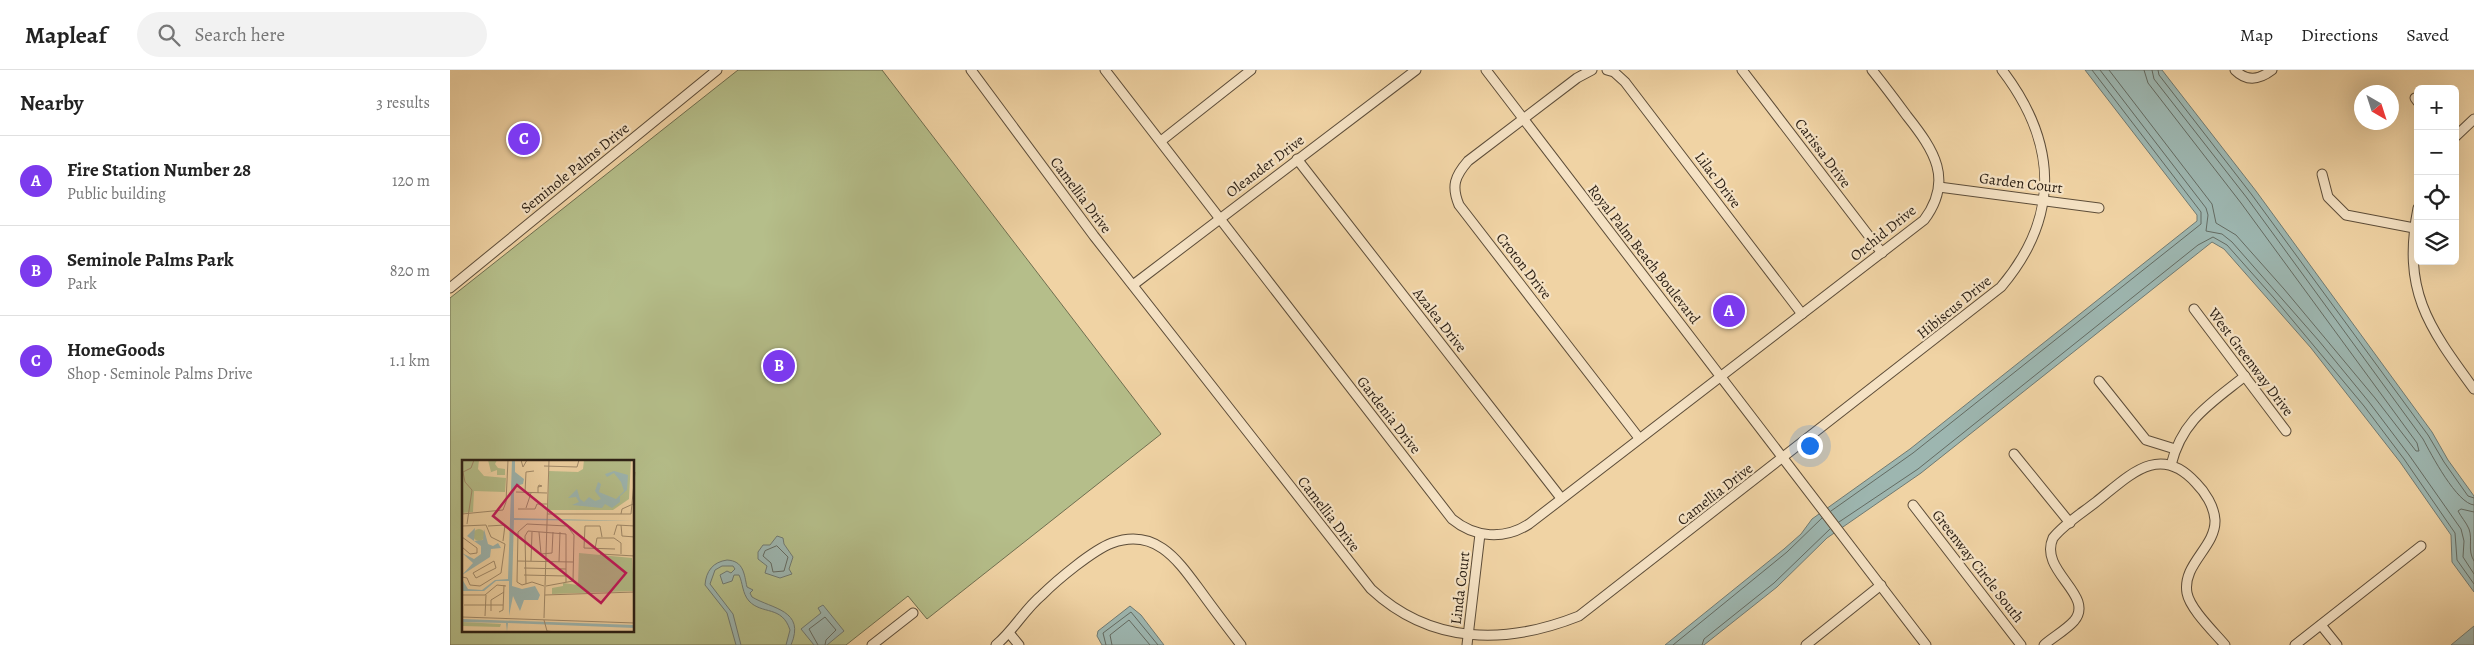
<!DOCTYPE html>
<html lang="en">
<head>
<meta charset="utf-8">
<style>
  body { margin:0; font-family:Alegreya,serif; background:#f2f2f2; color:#222 }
  .controls { position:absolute; right:15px; top:15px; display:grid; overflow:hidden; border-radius:8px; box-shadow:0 5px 20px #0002 }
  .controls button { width:45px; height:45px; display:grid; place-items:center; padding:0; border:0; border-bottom:1px solid #e0e0e0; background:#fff; color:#222; font:25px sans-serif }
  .compass { position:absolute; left:1904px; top:15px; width:45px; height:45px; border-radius:50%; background:#fff; box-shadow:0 5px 20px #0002; rotate:141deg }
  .you { position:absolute; left:1359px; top:375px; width:18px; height:18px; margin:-12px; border:4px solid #fff; border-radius:50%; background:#1a73e8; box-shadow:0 0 0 8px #1a73e833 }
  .badge { display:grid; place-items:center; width:32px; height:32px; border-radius:50%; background:#7c3aed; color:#fff; font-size:16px; font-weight:700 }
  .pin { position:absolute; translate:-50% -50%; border:2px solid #fff; box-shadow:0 1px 5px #0006 }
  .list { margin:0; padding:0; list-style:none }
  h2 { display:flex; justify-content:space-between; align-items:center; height:65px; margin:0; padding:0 20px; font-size:21px }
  h2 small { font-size:16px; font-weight:400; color:#767676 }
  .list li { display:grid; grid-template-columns:32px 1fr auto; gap:15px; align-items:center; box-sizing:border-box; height:90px; padding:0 20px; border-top:1px solid #e0e0e0 }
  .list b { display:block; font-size:19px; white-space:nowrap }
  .list p { margin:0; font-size:16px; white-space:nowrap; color:#767676 }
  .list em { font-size:16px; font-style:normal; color:#767676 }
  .icon { flex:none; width:28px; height:28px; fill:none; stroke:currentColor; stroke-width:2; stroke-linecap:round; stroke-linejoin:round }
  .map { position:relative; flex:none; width:2024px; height:575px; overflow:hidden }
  header { display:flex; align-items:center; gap:30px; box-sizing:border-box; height:70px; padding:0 25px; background:#fff; border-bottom:1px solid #e0e0e0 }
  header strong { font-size:24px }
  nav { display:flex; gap:28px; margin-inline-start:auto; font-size:18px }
  .search { width:350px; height:45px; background:#f2f2f2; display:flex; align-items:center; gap:12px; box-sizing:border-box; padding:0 18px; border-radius:28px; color:#767676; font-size:19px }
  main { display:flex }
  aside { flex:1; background:#fff }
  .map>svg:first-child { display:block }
  .green { fill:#b5be8a; stroke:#706f50; fill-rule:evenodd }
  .water { fill:#9db6b0; stroke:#707a72 }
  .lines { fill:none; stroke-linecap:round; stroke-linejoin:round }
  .shore { stroke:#646b62; stroke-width:1 }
  .minor-casing { stroke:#5d4d39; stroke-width:11 }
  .minor { stroke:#f5e2c4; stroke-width:9 }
  .labels { text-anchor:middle; stroke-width:4.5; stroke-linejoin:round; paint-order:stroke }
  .street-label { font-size:15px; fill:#2c2015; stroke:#f5e2c4 }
  .inset-road { fill:none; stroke:#a28b6b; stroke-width:1 }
  .view { fill:#c2185b; fill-opacity:0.15; stroke:#c2185b; stroke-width:2.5 }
  .inset-edge { fill:none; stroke:#2c2015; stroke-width:2.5 }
</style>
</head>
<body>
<header>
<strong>Mapleaf</strong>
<div class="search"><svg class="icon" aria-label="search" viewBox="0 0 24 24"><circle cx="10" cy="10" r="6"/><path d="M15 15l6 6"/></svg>Search here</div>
<nav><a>Map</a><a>Directions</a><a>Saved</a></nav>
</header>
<main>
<aside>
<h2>Nearby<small>3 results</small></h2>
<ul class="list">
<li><span class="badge">A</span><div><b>Fire Station Number 28</b><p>Public building</p></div><em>120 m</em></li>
<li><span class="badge">B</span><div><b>Seminole Palms Park</b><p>Park</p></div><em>820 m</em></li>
<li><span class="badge">C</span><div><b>HomeGoods</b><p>Shop · Seminole Palms Drive</p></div><em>1.1 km</em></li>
</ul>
</aside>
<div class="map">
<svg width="2024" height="575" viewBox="0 0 2024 575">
  <rect width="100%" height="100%" fill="#f0d3a4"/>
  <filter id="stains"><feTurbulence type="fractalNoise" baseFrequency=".004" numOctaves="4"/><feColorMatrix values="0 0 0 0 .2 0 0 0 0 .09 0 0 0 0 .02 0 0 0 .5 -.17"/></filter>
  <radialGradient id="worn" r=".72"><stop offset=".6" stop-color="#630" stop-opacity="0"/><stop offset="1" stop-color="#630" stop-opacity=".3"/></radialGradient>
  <path class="green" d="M288,0H432L711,364L477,549L458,526L396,575H0V228ZM14,391H184V561H14Z"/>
  <g class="water">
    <path d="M1635,0H1712L1806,121L1982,362L1998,390L2024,426V522L2002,492L2001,465L1950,392L1861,278L1774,179L1762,172L1471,403L1377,468L1327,517L1254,575H1215L1334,479L1351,464L1362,449L1460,379L1747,151V145Z"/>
    <path d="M327,466L333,468L334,474L343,487L339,499L342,504L330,508L315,503L317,496L308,489V482L313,475H320Z"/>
    <path d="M277,490C294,491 294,504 297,517L303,520L300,523L302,527C322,539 356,540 341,575H336L340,560C332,535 312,545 299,531C292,523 293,513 289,505H284L282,511L273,514L270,505L277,501L281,503L285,499L283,496H272L265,500L260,514L283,544L291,575H286L277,543L255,515C256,501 263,492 277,490Z"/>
    <path d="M373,535L394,561L377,575H364L351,559L371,543L368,538Z"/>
    <path d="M680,536L691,545L714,575H652L647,566L648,561Z"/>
    <path d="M2024,556V575H2001Z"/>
  </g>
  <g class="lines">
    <g class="shore">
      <path d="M1650,0L1756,138L1758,145L1756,161L1772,164L1782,172L1869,271L1919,332L1959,385L2011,459L2014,471L2013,487L2024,504"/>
      <path d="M1659,0L1762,134L1766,153L1786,165L1834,219L1925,328L1966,381H1969L1967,373L1791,133L1698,13L1694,0"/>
      <path d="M1702,0L1704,9L1797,128L1973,369C1981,384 2007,434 2024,435"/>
      <path d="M1708,0L1709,5L1802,125L1978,365L1994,392L2018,426L2024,428"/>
      <path d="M1381,441L1463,383L1751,154V142L1642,0"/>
      <path d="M2024,442L2011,439L2008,441C2011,447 2016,452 2019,459C2023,470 2017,480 2024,491"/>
      <path d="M1389,452L1468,399L1748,175L1763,167L1777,175L1824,228L1914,336L1954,389L2005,463L2007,490L2024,514"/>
      <path d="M327,476L338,487L334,501L323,502L321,493L313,486L315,481Z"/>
      <path d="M368,575L359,559L375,547L386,560L376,570L375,575"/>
      <path d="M656,575L653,563L681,542L708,575"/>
      <path d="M662,575L660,565L679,550L700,575"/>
      <path d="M1223,575L1337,482L1372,448"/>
      <path d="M1252,575L1254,569L1324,513L1380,459"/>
    </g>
    <g class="minor-casing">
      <g id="minor">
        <path d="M521,0L644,166L921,519C981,575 1056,575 1129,546L1551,217C1611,146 1607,72 1552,0"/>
        <path d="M655,0L1002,449C1025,468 1054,470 1079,454L1474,150C1504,110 1484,80 1457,46C1446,31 1434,15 1422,0"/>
        <path d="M1036,0L1476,575"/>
        <path d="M1142,0L1127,8L1018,91C1005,106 1001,116 1009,135L1189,368"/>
        <path d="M1157,0L1164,2L1175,12L1352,244"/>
        <path d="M1292,0L1432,183"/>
        <path d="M1785,0C1797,12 1809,10 1822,0"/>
        <path d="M1965,28L1968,32"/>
        <path d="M2005,67L2024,49"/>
        <path d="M711,71L801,0"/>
        <path d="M847,89L1111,428"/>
        <path d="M1872,104L1878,127L1896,145L1964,158"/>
        <path d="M1489,117L1649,138"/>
        <path d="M1968,138C1952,220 1977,255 2024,319"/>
        <path d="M683,215L966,0"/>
        <path d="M0,218L267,0"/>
        <path d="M1744,239L1836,361"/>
        <path d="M1649,311L1696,370L1725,379"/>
        <path d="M1564,384L1620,453"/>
        <path d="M1721,395C1732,350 1760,334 1795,306"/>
        <path d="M1463,435L1571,575"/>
        <path d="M1871,555L1887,575"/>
        <path d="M560,564L569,575"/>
        <path d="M422,575L463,543"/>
        <path d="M546,575C564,560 574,540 592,525C607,510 643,480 662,473C707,457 729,492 752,523C765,541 778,558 791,575"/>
        <path d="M1017,575L1030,464"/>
        <path d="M1356,575L1431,515"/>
        <path d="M1594,575C1603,567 1616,560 1624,551C1646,525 1588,501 1603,468C1614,454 1632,443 1646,432C1679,406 1709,372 1746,413C1755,422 1764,436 1765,450C1766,477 1732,494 1737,523C1740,539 1764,562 1775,575"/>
        <path d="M1845,575L1971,476"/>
      </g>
    </g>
    <use href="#minor" class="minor"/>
  </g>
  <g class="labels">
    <g class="street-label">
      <text transform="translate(1373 83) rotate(53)" y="5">Carissa Drive</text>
      <text transform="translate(815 96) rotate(-37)" y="5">Oleander Drive</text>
      <text transform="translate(125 98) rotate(-39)" y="5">Seminole Palms Drive</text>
      <text transform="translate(1268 110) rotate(53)" y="5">Lilac Drive</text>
      <text transform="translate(1571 113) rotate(7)" y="5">Garden Court</text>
      <text transform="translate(631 125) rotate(53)" y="5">Camellia Drive</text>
      <text transform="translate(1433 163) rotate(-39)" y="5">Orchid Drive</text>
      <text transform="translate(1194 184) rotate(52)" y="5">Royal Palm Beach Boulevard</text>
      <text transform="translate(1074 196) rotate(52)" y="5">Croton Drive</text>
      <text transform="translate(1504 237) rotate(-39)" y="5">Hibiscus Drive</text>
      <text transform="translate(990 250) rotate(52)" y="5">Azalea Drive</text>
      <text transform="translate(1801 292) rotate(53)" y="5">West Greenway Drive</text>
      <text transform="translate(939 345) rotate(52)" y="5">Gardenia Drive</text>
      <text transform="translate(1265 424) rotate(-38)" y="5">Camellia Drive</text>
      <text transform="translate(879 444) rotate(52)" y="5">Camellia Drive</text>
      <text transform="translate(1528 496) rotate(52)" y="5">Greenway Circle South</text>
      <text transform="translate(1010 518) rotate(-83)" y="5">Linda Court</text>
    </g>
  </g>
  <g transform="translate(12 390)">
    <rect width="172" height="172" fill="#f0d3a4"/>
    <path d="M0,0H17L16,9L22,16L44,18L43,32L12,31L11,52L0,53ZM24,0V14L29,12L26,0H35L33,4L36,8L43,9V15H35V10L24,14ZM122,0H169L167,39L151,50H86L87,11L116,12L121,9ZM11 75a6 6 0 1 1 12 0a6 6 0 1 1-12 0ZM117,93L170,98L172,131L90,134V128L101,126V123L116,125ZM0,162L39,164L38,167L0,166Z" fill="#b5be8a"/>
    <path d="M50,0H53V12L62,19L61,24L54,26L52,32V58L172,61L52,60L50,126L60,129L73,126L78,135L76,140H62L58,151L51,136L47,156V121H34L22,131H0V119L6,129L20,130L33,120L46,119ZM152,11L166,15L165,30L158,36V42L150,48L143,44L140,48L110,45L117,42L114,37L106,38L115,29L118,39L122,42L127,37L133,41L139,39L133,31L136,22L139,24L137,32L154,39L162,31L159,22L152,13L145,17L143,14ZM13,68L12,81L21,80L22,69L26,84L31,86L36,83L39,88L29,89L28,97L0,115L11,103L0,93L12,99L19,94V86L5,76ZM0,159L172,165L173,168L46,163L45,172L44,163L0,162Z" fill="#9db6b0"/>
    <path class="inset-road" d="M59,0L61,7L65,0M82,6L115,7L117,0M54,32L85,33M63,33L64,12L72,11M76,33V27L80,26L77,25L76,27M64,48L69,33M56,49H73L75,44H85M41,50L44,42L46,0M0,54L41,50M85,54H169L173,12M159,54L160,49L171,44M5,64L10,30L3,22L1,12L9,8L12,0M159,65L160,76L173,77M0,66L24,65L29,77L43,84L39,113L18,126L8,125L5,118L0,117M26,66L43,65L41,81M77,72L79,94L90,93L91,72M152,75L155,65L173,66M0,77L15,88V93L8,94L0,87M140,77L138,66H123L122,88L153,89M133,89L135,78H152L159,83V94M138,94L173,96M32,101L34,108L14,118L11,113ZM55,101L111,102M69,101L70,72M97,102L98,72M62,108L104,109M62,115L104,116M64,124L63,76L66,71L104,74V122M82,126L70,122L60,125L55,122L56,72L65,64L105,66L112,75L111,121L84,126M0,135H23L35,125L44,126M83,135L173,132M2,145H41M29,151V140L42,132M37,152L41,150L42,125M23,156L24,135M0,157L173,163M82,158L87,0M82,160L85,171L93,172"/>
    <path class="view" d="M55,25L164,113L139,143L31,56Z"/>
    <rect width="172" height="172" class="inset-edge"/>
  </g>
  <rect width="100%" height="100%" filter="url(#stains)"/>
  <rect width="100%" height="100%" fill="url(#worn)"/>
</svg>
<div class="controls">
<button>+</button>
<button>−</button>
<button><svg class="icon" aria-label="locate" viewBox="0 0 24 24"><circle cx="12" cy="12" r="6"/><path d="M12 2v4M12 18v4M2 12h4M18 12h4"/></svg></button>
<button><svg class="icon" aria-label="layers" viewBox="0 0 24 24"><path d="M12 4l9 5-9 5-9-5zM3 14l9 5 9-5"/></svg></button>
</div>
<svg class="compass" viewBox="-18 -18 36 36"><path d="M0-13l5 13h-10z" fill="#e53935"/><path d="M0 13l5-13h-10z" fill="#767676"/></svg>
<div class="you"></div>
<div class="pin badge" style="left:1279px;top:241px">A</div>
<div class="pin badge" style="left:329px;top:296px">B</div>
<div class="pin badge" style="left:74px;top:69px">C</div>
</div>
</main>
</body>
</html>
